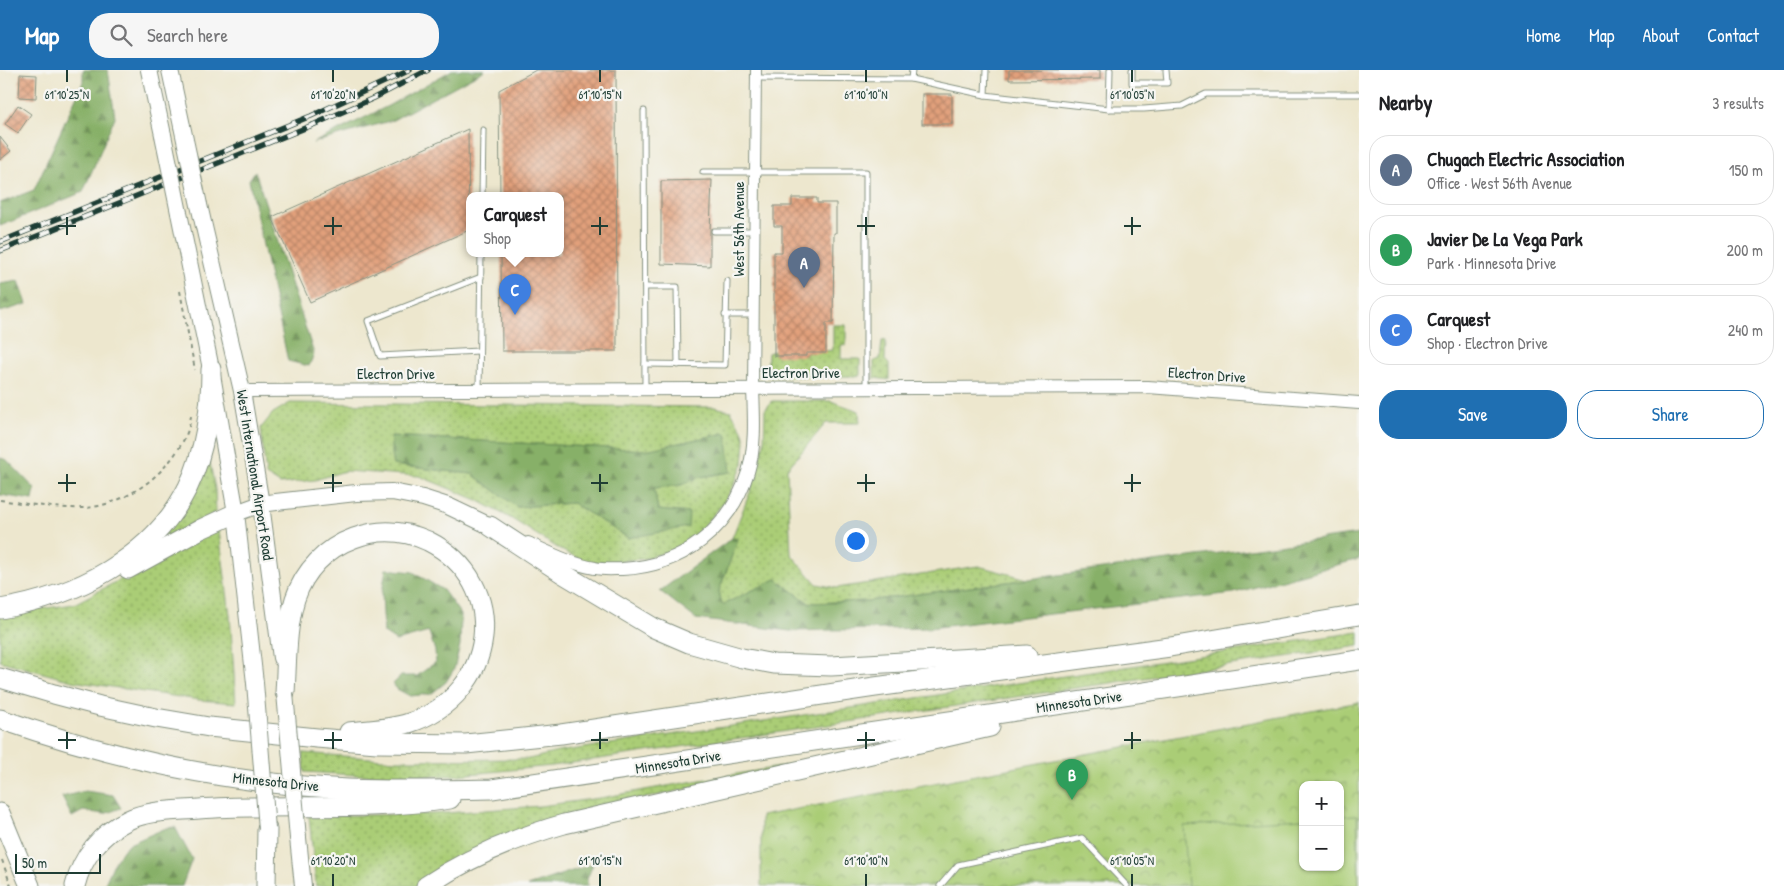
<!DOCTYPE html>
<html lang="en">
<head>
<meta charset="utf-8">
<style>
  body { margin:0; font-family:"Patrick Hand",sans-serif; background:#f6f6f6; color:#202124 }
  .controls { position:absolute; right:15px; bottom:15px; display:grid; overflow:hidden; border-radius:10px; box-shadow:0 1px 4px #0004 }
  .controls button { width:45px; height:45px; display:grid; place-items:center; padding:0; border:0; border-bottom:1px solid #e0e0e0; background:#fff; color:#202124; font:25px sans-serif }
  .scale { position:absolute; left:15px; bottom:12px; width:86px; box-sizing:border-box; padding-left:5px; border:2px solid #1f3d34; border-top:0; font-size:14px; line-height:18px; white-space:nowrap; color:#1f3d34; -webkit-text-stroke:4px #f6f6f2; paint-order:stroke }
  .you { position:absolute; left:855px; top:470px; width:18px; height:18px; margin:-12px; border:4px solid #fff; border-radius:50%; background:#1a73e8; box-shadow:0 0 0 8px #1a73e833 }
  .badge { display:grid; place-items:center; width:32px; height:32px; border-radius:50%; background:#1f6fb2; color:#fff; font-size:16px; font-weight:700 }
  .pin { position:absolute; translate:-50% -41px; filter:drop-shadow(0 1px 2px #0008) }
  .pin::after { content:''; position:absolute; top:26px; width:18px; height:15px; background:inherit; clip-path:polygon(0 0,100% 0,50% 100%) }
  .popup { position:absolute; left:466px; top:122px; width:98px; height:65px; box-sizing:border-box; display:grid; place-content:center; border-radius:10px; background:#fff; filter:drop-shadow(0 1px 4px #0005); font-size:16px; white-space:nowrap; color:#757577 }
  .popup b { font-size:19px; color:#202124 }
  .popup::after { content:''; position:absolute; left:50%; top:100%; margin-left:-10px; border:10px solid transparent; border-top-color:#fff }
  .list { margin:0; padding:0; list-style:none }
  h2 { display:flex; justify-content:space-between; align-items:center; height:65px; margin:0; padding:0 20px; font-size:21px }
  h2 small { font-size:16px; font-weight:400; color:#757577 }
  .list li { display:grid; grid-template-columns:32px 1fr auto; gap:15px; align-items:center; box-sizing:border-box; height:70px; margin:0 10px 10px; padding:0 10px; border:1px solid #e0e0e0; border-radius:20px }
  .list b { display:block; font-size:19px; white-space:nowrap }
  .list p { margin:0; font-size:16px; white-space:nowrap; color:#757577 }
  .list em { font-size:16px; font-style:normal; color:#757577 }
  .actions { display:flex; gap:10px; padding:15px 20px }
  .actions a { flex:1; padding:11px 0; border:1px solid #1f6fb2; border-radius:20px; text-align:center; font-size:18px; color:#1f6fb2 }
  .actions .main { background:#1f6fb2; color:#fff }
  .icon { flex:none; width:28px; height:28px; fill:none; stroke:currentColor; stroke-width:2; stroke-linecap:round; stroke-linejoin:round }
  .map { position:relative; flex:none; width:1359px; height:816px; overflow:hidden }
  header { display:flex; align-items:center; gap:30px; box-sizing:border-box; height:70px; padding:0 25px; background:#1f6fb2; color:#fff }
  header strong { font-size:24px }
  nav { display:flex; gap:28px; margin-inline-start:auto; font-size:18px }
  .search { width:350px; height:45px; background:#f6f6f6; display:flex; align-items:center; gap:12px; box-sizing:border-box; padding:0 18px; border-radius:20px; color:#757577; font-size:19px }
  main { display:flex }
  aside { flex:1; background:#fff }
  .map>svg:first-child { display:block }
  .grass { fill:url(#grass-dots); stroke:#648555; fill-rule:evenodd }
  .forest { fill:url(#forest-firs); stroke:#53764e }
  .park { fill:url(#park-crowns); stroke:#648555; fill-rule:evenodd }
  .pitch { fill:#aacd76; stroke:#648555 }
  .building { fill:url(#building-cross-hatch) }
  .lines { fill:none; stroke-linecap:round; stroke-linejoin:round }
  .service-casing { stroke:#869281; stroke-width:7 }
  .minor-casing { stroke:#869281; stroke-width:12 }
  .tertiary-casing { stroke:#869281; stroke-width:14 }
  .primary-casing { stroke:#869281; stroke-width:18 }
  .motorway-casing { stroke:#869281; stroke-width:21 }
  .path { stroke:#869281; stroke-width:2; stroke-dasharray:4 4; stroke-linecap:butt }
  .service { stroke:#fff; stroke-width:5 }
  .minor { stroke:#fff; stroke-width:10 }
  .tertiary { stroke:#fff; stroke-width:12 }
  .primary { stroke:#fff; stroke-width:16 }
  .motorway { stroke:#fff; stroke-width:19 }
  .rail-casing { stroke:#1f3d34; stroke-width:5.5 }
  .rail { stroke:#f6f6f2; stroke-width:4; stroke-dasharray:11; stroke-linecap:butt }
  .primary-bridge-casing { stroke:#869281; stroke-width:18; stroke-linecap:butt }
  .primary-bridge { stroke:#fff; stroke-width:16 }
  .ticks { fill:none; stroke:#1f3d34; stroke-width:2 }
  .labels { text-anchor:middle; stroke-width:4.5; stroke-linejoin:round; paint-order:stroke }
  .street-label { font-size:15px; fill:#1f3d34; stroke:#f6f6f2 }
  .ticks-label { font-size:12px; text-anchor:middle; fill:#1f3d34; stroke:#f6f6f2; stroke-width:4.5; stroke-linejoin:round; paint-order:stroke }
</style>
</head>
<body>
<header>
<strong>Map</strong>
<div class="search"><svg class="icon" aria-label="search" viewBox="0 0 24 24"><circle cx="10" cy="10" r="6"/><path d="M15 15l6 6"/></svg>Search here</div>
<nav><a>Home</a><a>Map</a><a>About</a><a>Contact</a></nav>
</header>
<main>
<div class="map">
<svg width="1359" height="816" viewBox="0 0 1359 816">
  <defs>
    <pattern id="grass-dots" width="8" height="8" patternUnits="userSpaceOnUse" patternTransform="scale(1.25)"><rect width="8" height="8" fill="#aacd76"/><path d="M2 2h.1M6 6h.1" fill="none" stroke="#8aa862" stroke-width="1.8" stroke-linecap="round"/></pattern>
    <pattern id="forest-firs" width="22" height="20" patternUnits="userSpaceOnUse" patternTransform="scale(1.25)"><rect width="22" height="20" fill="#87b067"/><path d="M5 1l3.5 6h-7zM16 11l3.5 6h-7z" fill="#6e9056"/></pattern>
    <pattern id="park-crowns" width="20" height="18" patternUnits="userSpaceOnUse" patternTransform="scale(1.25)"><rect width="20" height="18" fill="#aacd76"/><path d="M2 6a3 3 0 1 1 6 0M12 15a3 3 0 1 1 6 0" fill="none" stroke="#8aa862"/></pattern>
    <pattern id="building-cross-hatch" width="8" height="8" patternUnits="userSpaceOnUse" patternTransform="scale(1.25)"><rect width="8" height="8" fill="#e2a07b"/><path d="M0 0l8 8M0 8l8-8" fill="none" stroke="#b78466"/></pattern>
  </defs>
  <rect width="100%" height="100%" fill="#f6f6f2"/>
  <filter id="ink" filterUnits="userSpaceOnUse"><feTurbulence type="fractalNoise" baseFrequency=".02" numOctaves="2"/><feDisplacementMap in="SourceGraphic" scale="10" xChannelSelector="R" yChannelSelector="G"/><feConvolveMatrix kernelMatrix="1 2 1 2 8 2 1 2 1" color-interpolation-filters="sRGB"/></filter>
  <filter id="wash" filterUnits="userSpaceOnUse"><feTurbulence type="fractalNoise" baseFrequency=".0096" numOctaves="4" result="noise"/><feDisplacementMap in="SourceGraphic" scale="20" xChannelSelector="R" yChannelSelector="G"/><feGaussianBlur stdDeviation="1.12" result="paint"/><feColorMatrix in="noise" values="0 0 0 0 0 0 0 0 0 0 0 0 0 0 0 0 0 1.4 0 .05"/><feComposite in="paint" operator="in"/></filter>
  <g filter="url(#wash)">
    <rect width="100%" height="100%" fill="#ede7ce"/>
    <g class="grass">
      <path d="M833,255H846V275H841V289H860V306L767,307L768,283L774,281L806,286V283L833,280Z"/>
      <path d="M886,270L885,290L889,294V310L874,308V291L880,289L882,271Z"/>
      <path d="M772,331H831L859,341L860,353H826L787,399L791,484L817,514L837,518L978,496L1028,509L868,531L809,533L776,509L722,535L719,521L738,469L732,468L750,422L764,373L765,340Z"/>
      <path d="M290,333L715,337L731,341L743,362L745,371L743,394L733,417L721,436L695,466L673,480L643,489L588,493L561,480L512,449L477,430L419,406L345,401L315,410L280,414L266,405L261,358L273,343ZM725,363L730,402L700,407L681,415L654,418L658,440L689,443L628,468L573,433L517,437L472,404L393,395L391,366L646,380Z"/>
      <path d="M209,388L215,419L216,442L154,475Z"/>
      <path d="M214,460L219,461L230,545L236,633L199,630L72,611L0,591V545L74,534Z"/>
      <path d="M1359,562V576L552,696L448,706L356,705L305,702L303,683L396,690L529,689L558,682L630,671Z"/>
      <path d="M804,693L619,734L418,816H316L309,746L432,744L540,736L600,728L706,709Z"/>
    </g>
    <g class="forest">
      <path d="M83,0H108L115,47L83,122L0,156V133L34,120L83,12Z"/>
      <path d="M452,0H485L393,50L313,73L388,36Z"/>
      <path d="M255,101L314,284L309,296L288,291L249,110Z"/>
      <path d="M19,211L27,234L0,242V214Z"/>
      <path d="M726,363L731,402L700,407L681,415L654,418L658,440L689,443L688,457L628,468L573,433L517,437L472,404L393,395L391,385V366L646,380Z"/>
      <path d="M0,388L7,390L35,419L33,430L0,425Z"/>
      <path d="M1359,464V489L1234,523L929,558L790,561L696,549L660,521L732,468L738,469L719,521L722,535L776,509L809,533L868,531Z"/>
      <path d="M386,499L413,502L443,520L461,545L460,575L454,599L446,612L431,624L410,626L397,619L393,614L401,606H417L436,592L435,581L429,562L396,571L384,563L382,523Z"/>
      <path d="M85,721L113,725L121,738L104,744L83,741L72,747L62,727Z"/>
      <path d="M175,757L192,789L182,816H104L114,793L127,775L166,758Z"/>
      <path d="M593,794L587,809V816H527Z"/>
    </g>
    <path class="park" d="M1359,632V816H761V746ZM1303,715H1340V797H1303Z"/>
    <path class="pitch" d="M1357,745L1359,816H1188L1184,756L1303,749V797H1340V746Z"/>
    <g id="blocks">
      <g class="building">
        <path d="M536,0H616L617,281H502L501,184H560V126H500L499,20Z"/>
        <path d="M1009,0H1100V9L1009,10Z"/>
        <path d="M20,4L37,5L36,28L19,27Z"/>
        <rect x="922" y="24" width="30" height="30"/>
        <path d="M18,35L31,44L18,63L5,54Z"/>
        <path d="M468,59L469,160L310,232L272,147Z"/>
        <path d="M0,67L11,81L0,90Z"/>
        <path d="M712,110L710,161V196L661,194V111Z"/>
        <path d="M792,128H817V133H836V163H834L833,253H826V283H806V286H774V182H782V156H774V136H792Z"/>
      </g>
    </g>
  </g>
  <g filter="url(#ink)">
    <use href="#blocks" fill-opacity="0" stroke="#869281" stroke-width="1"/>
    <g class="lines">
      <g class="service-casing">
        <g id="service">
          <path d="M1132,0V13H1167L1166,0"/>
          <path d="M756,8L911,9L912,0"/>
          <path d="M911,9L985,25L986,0"/>
          <path d="M985,25L1109,39H1144L1182,36L1206,24H1359"/>
          <path d="M1109,39L1110,0"/>
          <path d="M644,41L645,319"/>
          <path d="M703,102H866V318"/>
          <path d="M482,126L483,60"/>
          <path d="M714,161H754"/>
          <path d="M645,217H677L678,295"/>
          <path d="M725,245H754"/>
          <path d="M479,281L380,286L368,251L481,207"/>
          <path d="M645,294L725,295L727,211"/>
          <path d="M479,320L481,184"/>
          <path d="M940,816L958,795L1082,768L1127,816"/>
        </g>
      </g>
      <g class="minor-casing">
        <path id="minor" d="M753,319L756,0"/>
      </g>
      <g class="tertiary-casing">
        <g id="tertiary">
          <path d="M242,321L1148,317L1359,333"/>
          <path d="M528,473C550,483 571,494 595,498C604,500 613,499 622,499C682,496 730,460 748,402C756,375 754,347 753,319"/>
        </g>
      </g>
      <g class="primary-casing">
        <g id="primary">
          <path d="M149,0L163,65"/>
          <path d="M170,0L182,56"/>
          <path d="M199,135L242,321L261,434L281,588"/>
          <path d="M179,143L211,299L236,443L255,613"/>
          <path d="M236,443L261,434L276,432L356,423L392,422L423,428L448,436L490,456"/>
          <path d="M298,768L303,816"/>
        </g>
      </g>
      <g class="motorway-casing">
        <g id="motorway">
          <path d="M490,456L562,503L654,558L689,573L742,588L774,594L831,596L1027,585"/>
          <path d="M128,499L201,459L236,443"/>
          <path d="M0,539C75,527 153,488 188,417C205,382 211,337 211,299"/>
          <path d="M0,608L54,624L100,636L156,648L209,657L317,668L377,673L466,674L561,664L875,617L1170,577L1359,545"/>
          <path d="M285,623C287,592 286,559 295,529C304,501 326,478 354,468C378,459 404,460 428,471C512,513 497,625 409,653C390,659 369,660 349,662"/>
          <path d="M0,649C112,688 229,714 348,719C396,721 444,720 492,719L1359,590"/>
          <path d="M0,743L30,816"/>
          <path d="M75,816C82,787 101,763 128,750C150,740 175,741 199,739C282,733 367,742 450,729"/>
          <path d="M266,816L267,759"/>
          <path d="M426,816C469,787 515,768 564,754L990,657"/>
        </g>
      </g>
      <g class="path">
        <path d="M180,221L195,300"/>
        <path d="M0,430C28,434 56,439 84,438C127,435 169,403 186,365C189,359 190,352 191,346"/>
        <path d="M2,790L11,816"/>
      </g>
      <use href="#service" class="service"/>
      <use href="#minor" class="minor"/>
      <use href="#tertiary" class="tertiary"/>
      <use href="#primary" class="primary"/>
      <use href="#motorway" class="motorway"/>
      <g class="rail-casing">
        <g id="rail">
          <path d="M0,172L311,46L410,0"/>
          <path d="M0,181L315,54L374,28L428,0"/>
        </g>
      </g>
      <use href="#rail" class="rail"/>
      <g class="primary-bridge-casing">
        <g id="primary-bridge">
          <path d="M182,56L199,135"/>
          <path d="M163,65L179,143"/>
          <path d="M255,613L267,759"/>
          <path d="M285,623L298,768"/>
        </g>
      </g>
      <use href="#primary-bridge" class="primary-bridge"/>
    </g>
  </g>
  <path class="ticks" d="M67,0V12M333,0V12M600,0V12M866,0V12M1132,0V12M67,147V165M333,147V165M600,147V165M866,147V165M1132,147V165M58,156H76M324,156H342M591,156H608M857,156H875M1124,156H1141M67,404V422M333,404V422M600,404V422M866,404V422M1132,404V422M58,413H76M324,413H342M591,413H608M857,413H875M1124,413H1141M67,662V679M333,662V679M600,662V679M866,662V679M1132,662V679M58,670H76M324,670H342M591,670H608M857,670H875M1124,670H1141M333,804V816M600,804V816M866,804V816M1132,804V816"/>
  <g class="labels">
    <g class="street-label">
      <text transform="translate(739 159) rotate(-90)" y="5">West 56th Avenue</text>
      <text x="801" y="308">Electron Drive</text>
      <text x="396" y="309">Electron Drive</text>
      <text transform="translate(1207 305) rotate(4)" y="5">Electron Drive</text>
      <text transform="translate(255 405) rotate(81)" y="5">West International Airport Road</text>
      <text transform="translate(1079 632) rotate(-8)" y="5">Minnesota Drive</text>
      <text transform="translate(678 692) rotate(-9)" y="5">Minnesota Drive</text>
      <text transform="translate(276 712) rotate(6)" y="5">Minnesota Drive</text>
    </g>
  </g>
  <g class="ticks-label">
    <text x="67" y="29">61°10'25"N</text>
    <text x="333" y="29">61°10'20"N</text>
    <text x="600" y="29">61°10'15"N</text>
    <text x="866" y="29">61°10'10"N</text>
    <text x="1132" y="29">61°10'05"N</text>
    <text x="333" y="795">61°10'20"N</text>
    <text x="600" y="795">61°10'15"N</text>
    <text x="866" y="795">61°10'10"N</text>
    <text x="1132" y="795">61°10'05"N</text>
  </g>
</svg>
<div class="controls">
<button>+</button>
<button>−</button>
</div>
<div class="scale">50 m</div>
<div class="you"></div>
<div class="pin badge" style="left:804px;top:218px;background:#5c6f8a">A</div>
<div class="pin badge" style="left:1072px;top:730px;background:#2e9e5b">B</div>
<div class="pin badge" style="left:515px;top:245px;background:#3f7fe0">C</div>
<div class="popup"><b>Carquest</b>Shop</div>
</div>
<aside>
<h2>Nearby<small>3 results</small></h2>
<ul class="list">
<li><span class="badge" style="background:#5c6f8a">A</span><div><b>Chugach Electric Association</b><p>Office · West 56th Avenue</p></div><em>150 m</em></li>
<li><span class="badge" style="background:#2e9e5b">B</span><div><b>Javier De La Vega Park</b><p>Park · Minnesota Drive</p></div><em>200 m</em></li>
<li><span class="badge" style="background:#3f7fe0">C</span><div><b>Carquest</b><p>Shop · Electron Drive</p></div><em>240 m</em></li>
</ul>
<div class="actions"><a class="main">Save</a><a>Share</a></div>
</aside>
</main>
</body>
</html>
